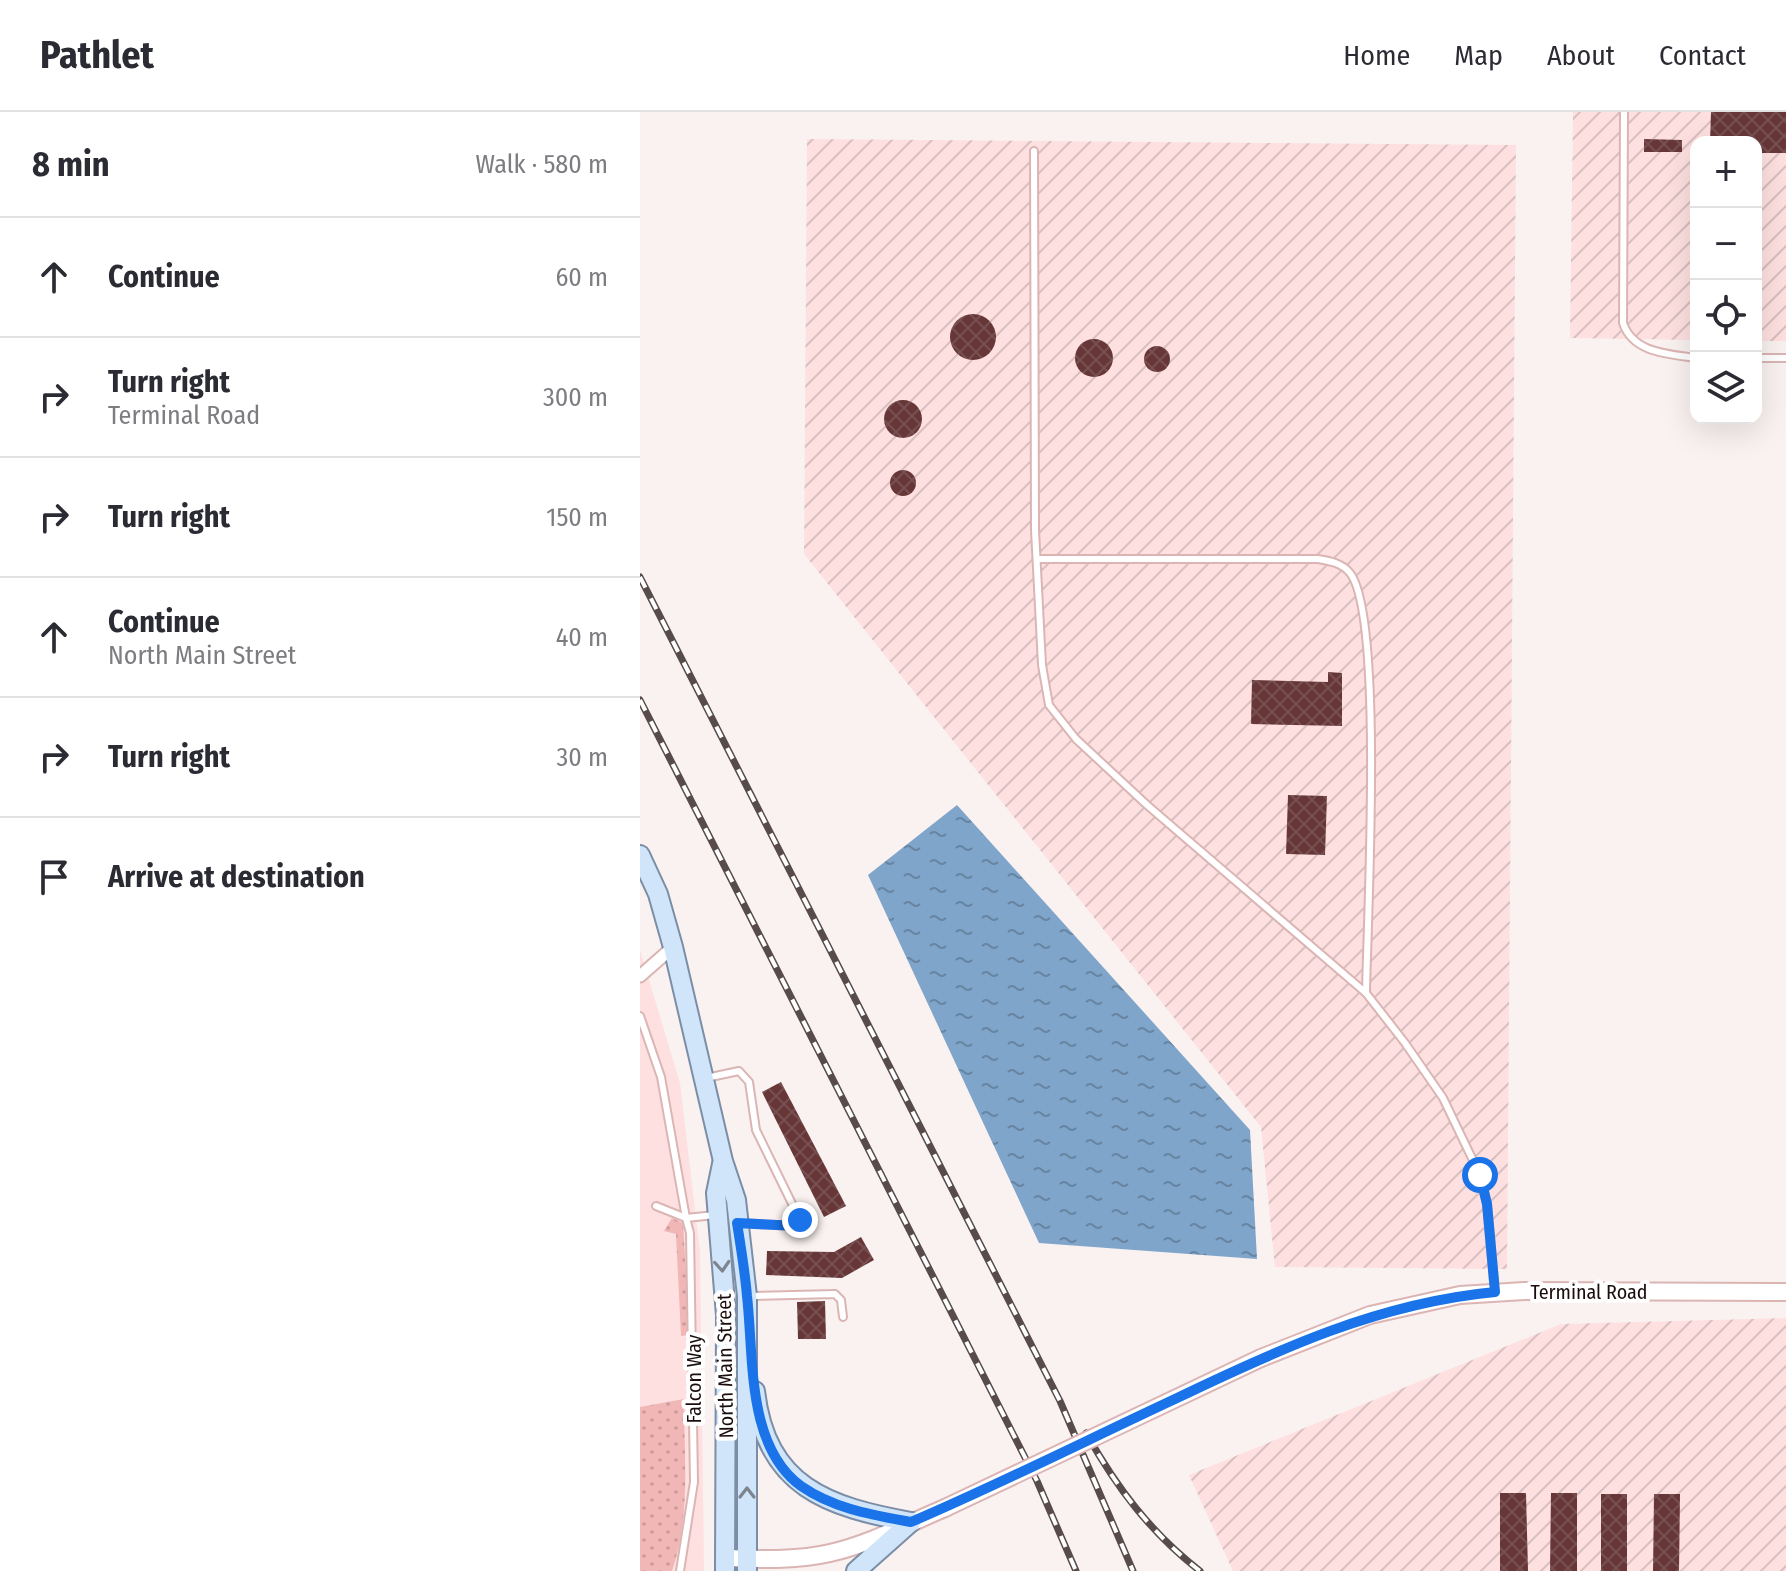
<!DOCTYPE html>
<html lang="en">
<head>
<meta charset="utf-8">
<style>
  body { margin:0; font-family:"Fira Sans Condensed",sans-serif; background:#f2f2f3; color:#2b2b33 }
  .controls { position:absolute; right:24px; top:24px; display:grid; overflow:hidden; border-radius:16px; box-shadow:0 8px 32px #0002 }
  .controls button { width:72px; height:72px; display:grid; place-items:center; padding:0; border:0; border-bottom:2px solid #e1e1e2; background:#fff; color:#2b2b33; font:40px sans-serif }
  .stop { position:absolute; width:24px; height:24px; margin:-18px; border:6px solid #1a73e8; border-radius:50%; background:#fff }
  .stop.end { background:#1a73e8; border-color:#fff; box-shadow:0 2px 8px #0008 }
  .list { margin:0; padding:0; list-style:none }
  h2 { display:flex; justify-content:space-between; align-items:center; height:104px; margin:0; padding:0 32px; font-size:34px }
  h2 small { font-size:26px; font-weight:400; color:#7c7c81 }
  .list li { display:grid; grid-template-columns:52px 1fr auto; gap:24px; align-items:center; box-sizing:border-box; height:120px; padding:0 32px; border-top:2px solid #e1e1e2 }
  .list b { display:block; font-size:30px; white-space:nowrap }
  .list p { margin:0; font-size:26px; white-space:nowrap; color:#7c7c81 }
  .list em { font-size:26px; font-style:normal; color:#7c7c81 }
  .icon { flex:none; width:44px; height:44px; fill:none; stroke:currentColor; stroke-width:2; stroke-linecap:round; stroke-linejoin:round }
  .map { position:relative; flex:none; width:1146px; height:1459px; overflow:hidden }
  header { display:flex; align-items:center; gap:48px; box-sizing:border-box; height:112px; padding:0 40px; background:#fff; border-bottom:2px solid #e1e1e2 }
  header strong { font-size:38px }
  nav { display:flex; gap:44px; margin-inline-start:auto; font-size:28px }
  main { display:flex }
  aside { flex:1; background:#fff }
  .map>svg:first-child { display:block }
  .built { fill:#fee0e0 }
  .industrial { fill:url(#industrial-furrows) }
  .grass { fill:url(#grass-dots) }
  .water { fill:url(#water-ripples) }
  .building { fill:url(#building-cross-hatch) }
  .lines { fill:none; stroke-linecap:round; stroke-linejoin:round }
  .service-casing { stroke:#dbb5b4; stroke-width:10 }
  .minor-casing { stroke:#dbb5b4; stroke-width:15 }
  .secondary-casing { stroke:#dbb5b4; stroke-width:20 }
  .primary-casing { stroke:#7c8ea5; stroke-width:22 }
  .service { stroke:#fff; stroke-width:6 }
  .minor { stroke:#fff; stroke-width:11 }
  .secondary { stroke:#fff; stroke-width:16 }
  .primary { stroke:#d0e5fa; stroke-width:18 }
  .rail-casing { stroke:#574b4b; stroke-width:7 }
  .rail { stroke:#fff; stroke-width:4; stroke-dasharray:12; stroke-linecap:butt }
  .secondary-bridge-casing { stroke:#dbb5b4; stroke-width:20; stroke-linecap:butt }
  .secondary-bridge { stroke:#fff; stroke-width:16 }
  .oneway { stroke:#7e848f }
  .route { stroke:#1a73e8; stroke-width:10 }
  .labels { text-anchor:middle; stroke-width:8; stroke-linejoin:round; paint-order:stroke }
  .street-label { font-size:20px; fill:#1a0d0d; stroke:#fff }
</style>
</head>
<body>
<header>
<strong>Pathlet</strong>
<nav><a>Home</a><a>Map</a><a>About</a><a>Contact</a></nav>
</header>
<main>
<aside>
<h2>8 min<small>Walk · 580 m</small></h2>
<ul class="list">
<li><svg class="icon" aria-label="ahead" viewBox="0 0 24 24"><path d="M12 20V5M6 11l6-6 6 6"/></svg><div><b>Continue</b></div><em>60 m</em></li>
<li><svg class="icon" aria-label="right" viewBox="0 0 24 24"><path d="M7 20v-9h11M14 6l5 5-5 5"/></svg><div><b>Turn right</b><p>Terminal Road</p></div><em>300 m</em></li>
<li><svg class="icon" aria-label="right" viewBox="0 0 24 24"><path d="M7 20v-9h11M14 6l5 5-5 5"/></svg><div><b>Turn right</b></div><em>150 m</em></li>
<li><svg class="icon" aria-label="ahead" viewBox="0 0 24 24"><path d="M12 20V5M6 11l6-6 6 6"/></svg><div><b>Continue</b><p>North Main Street</p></div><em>40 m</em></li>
<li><svg class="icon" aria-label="right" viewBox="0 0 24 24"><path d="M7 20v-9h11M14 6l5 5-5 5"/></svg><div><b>Turn right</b></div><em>30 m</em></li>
<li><svg class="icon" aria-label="arrive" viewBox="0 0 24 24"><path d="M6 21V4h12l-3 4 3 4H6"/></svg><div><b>Arrive at destination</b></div></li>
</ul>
</aside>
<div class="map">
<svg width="1146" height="1459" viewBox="0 0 1146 1459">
  <defs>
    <pattern id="industrial-furrows" width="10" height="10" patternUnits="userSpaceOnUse" patternTransform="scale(2)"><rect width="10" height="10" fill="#fee0e0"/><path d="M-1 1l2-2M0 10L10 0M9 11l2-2" fill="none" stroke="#d9bfbf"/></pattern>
    <pattern id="grass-dots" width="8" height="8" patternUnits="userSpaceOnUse" patternTransform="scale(2)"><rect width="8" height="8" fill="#f0b7b6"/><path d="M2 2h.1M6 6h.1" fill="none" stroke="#cd9c9b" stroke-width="1.8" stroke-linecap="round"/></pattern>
    <pattern id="water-ripples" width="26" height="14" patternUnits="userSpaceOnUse" patternTransform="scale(2)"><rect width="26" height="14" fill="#7fa5ca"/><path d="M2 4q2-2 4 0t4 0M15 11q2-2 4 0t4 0" fill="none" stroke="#6785a2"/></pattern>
    <pattern id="building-cross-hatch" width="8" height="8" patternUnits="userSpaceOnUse" patternTransform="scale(2)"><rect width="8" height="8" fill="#673738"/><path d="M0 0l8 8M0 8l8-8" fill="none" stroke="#785051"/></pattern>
  </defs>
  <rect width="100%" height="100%" fill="#faf2f1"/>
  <path class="built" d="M0,838L40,971L60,1140L64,1459H0Z"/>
  <g class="industrial">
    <path d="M933,0H1146V229H1116V30H1056V228L930,226Z"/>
    <path d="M167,27L876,33L867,1157L635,1155L621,1015L164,442Z"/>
    <path d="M1146,1206V1459H593L549,1363L921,1212Z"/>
  </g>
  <g class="grass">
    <path d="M32,1106L43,1111L50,1223L41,1224L36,1122L24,1119Z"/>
    <path d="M44,1287C44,1343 51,1405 32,1459H0V1295Z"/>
  </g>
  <path class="water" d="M317,693L610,1018L617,1147L399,1131L228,763Z"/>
  <g class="building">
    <path d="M1071,0H1146V41H1116V30H1070Z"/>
    <path d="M1004,27L1042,28V40H1004Z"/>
    <circle cx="333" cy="225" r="23"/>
    <circle cx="454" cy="246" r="19"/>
    <circle cx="517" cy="247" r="13"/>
    <circle cx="263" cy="307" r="19"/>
    <circle cx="263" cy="371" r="13"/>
    <path d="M688,560L702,561V614L611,612L612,568L688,570Z"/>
    <path d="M648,683L687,684L685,743L646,742Z"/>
    <path d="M141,970L206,1094L184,1105L122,980Z"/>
    <path d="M221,1125L234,1148L202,1166L126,1163L127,1139L194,1140Z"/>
    <path d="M185,1189L186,1227H158L157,1190Z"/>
    <path d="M860,1381H886L888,1459H860Z"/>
    <path d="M911,1381H937V1459H910Z"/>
    <rect x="961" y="1382" width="26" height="77"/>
    <path d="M1014,1382H1040L1039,1459H1013Z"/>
  </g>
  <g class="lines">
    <g class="service-casing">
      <g id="service">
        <path d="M984,0L983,211C993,241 1028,242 1056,246"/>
        <path d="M394,39L395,418L402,553L409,593L436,627L507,693L726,881L765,931L803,986L840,1063L847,1092L855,1180"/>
        <path d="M1116,246H1146"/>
        <path d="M397,447H678C690,449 702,451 710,461C744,504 727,810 726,881"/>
        <path d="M0,904L21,965L46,1106L75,1103"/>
        <path d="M66,966L99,959L109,970L116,1018L160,1108L156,1114L100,1111"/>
        <path d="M16,1094L46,1106L50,1121L54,1370L40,1459"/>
        <path d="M111,1184L195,1182L201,1188L203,1205"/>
      </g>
    </g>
    <g class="minor-casing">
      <path id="minor" d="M0,864L33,835"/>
    </g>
    <g class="secondary-casing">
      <g id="secondary">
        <path d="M621,1246L730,1203L820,1183L884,1179L1146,1180"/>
        <path d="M85,1446C120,1447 155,1449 190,1441C230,1432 267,1412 305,1396"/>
      </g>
    </g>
    <g class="primary-casing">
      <g id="primary">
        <path d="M0,743L18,782L33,835L83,1049L96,1088L107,1184V1459"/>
        <path d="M82,1052L76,1081L86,1203L85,1459"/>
        <path d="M115,1279C126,1375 188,1395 271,1410"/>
        <path d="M216,1459L271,1410"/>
      </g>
    </g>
    <use href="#service" class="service"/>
    <use href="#minor" class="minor"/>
    <use href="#secondary" class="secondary"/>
    <use href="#primary" class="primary"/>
    <g class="rail-casing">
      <g id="rail">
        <path d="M0,465L420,1289L493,1459"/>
        <path d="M0,588L397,1369L436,1459"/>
        <path d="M446,1321C477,1376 510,1420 560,1459"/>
      </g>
    </g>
    <use href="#rail" class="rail"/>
    <g class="secondary-bridge-casing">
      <path id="secondary-bridge" d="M305,1396L621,1246"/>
    </g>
    <use href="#secondary-bridge" class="secondary-bridge"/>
  </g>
  <defs><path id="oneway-chevron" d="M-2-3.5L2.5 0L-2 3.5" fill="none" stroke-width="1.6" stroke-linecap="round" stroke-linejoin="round" transform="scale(2)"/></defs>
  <g class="oneway">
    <use href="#oneway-chevron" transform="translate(82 1154) rotate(86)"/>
    <use href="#oneway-chevron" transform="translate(107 1381) rotate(-90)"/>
  </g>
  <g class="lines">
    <path class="route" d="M160,1108L156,1114L97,1111C101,1136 105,1160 107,1184C114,1244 106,1334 161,1374C194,1397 233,1403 271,1410C360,1372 447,1328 535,1287C639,1237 739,1191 855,1180L847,1092L840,1063"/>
  </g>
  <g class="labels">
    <g class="street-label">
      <text x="949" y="1187">Terminal Road</text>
      <text transform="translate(85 1254) rotate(-91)" y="7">North Main Street</text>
      <text transform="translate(54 1267) rotate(-90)" y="7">Falcon Way</text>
    </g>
  </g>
</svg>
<div class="controls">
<button>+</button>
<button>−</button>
<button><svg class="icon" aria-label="locate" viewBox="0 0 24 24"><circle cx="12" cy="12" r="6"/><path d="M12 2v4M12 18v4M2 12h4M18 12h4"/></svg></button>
<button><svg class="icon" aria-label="layers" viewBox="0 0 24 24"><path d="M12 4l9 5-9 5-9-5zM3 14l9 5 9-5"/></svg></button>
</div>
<div class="stop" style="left:840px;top:1063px"></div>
<div class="stop end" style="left:160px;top:1108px"></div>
</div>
</main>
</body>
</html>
